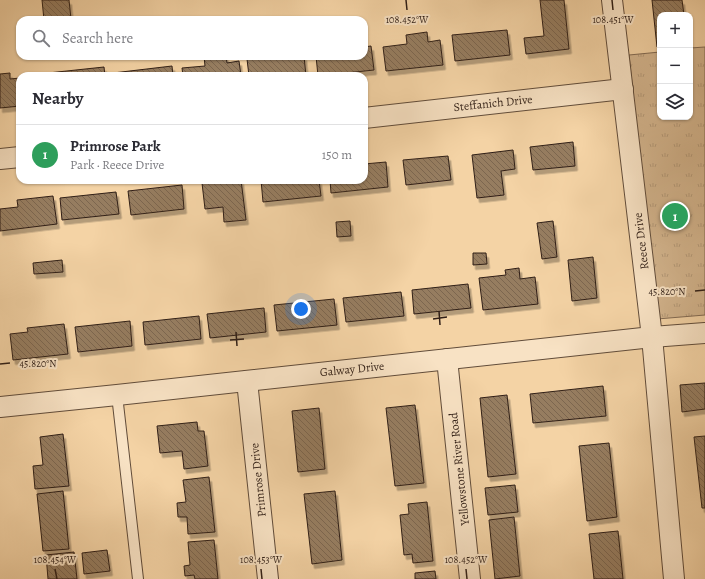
<!DOCTYPE html>
<html lang="en">
<head>
<meta charset="utf-8">
<style>
  body { margin:0; font-family:Alegreya,serif; background:#f7f7f7; color:#2b2b33 }
  .controls { position:absolute; right:12px; top:12px; display:grid; overflow:hidden; border-radius:8px; box-shadow:0 1px 3px #0004 }
  .controls button { width:36px; height:36px; display:grid; place-items:center; padding:0; border:0; border-bottom:1px solid #e1e1e2; background:#fff; color:#2b2b33; font:20px sans-serif }
  .you { position:absolute; left:301px; top:309px; width:14px; height:14px; margin:-10px; border:3px solid #fff; border-radius:50%; background:#1a73e8; box-shadow:0 0 0 6px #1a73e833 }
  .badge { display:grid; place-items:center; width:26px; height:26px; border-radius:50%; background:#8f2418; color:#fff; font-size:13px; font-weight:700 }
  .pin { position:absolute; translate:-50% -50%; border:2px solid #fff; box-shadow:0 1px 4px #0006 }
  .list { margin:0; padding:0; list-style:none }
  h2 { display:flex; justify-content:space-between; align-items:center; height:52px; margin:0; padding:0 16px; font-size:17px }
  h2 small { font-size:13px; font-weight:400; color:#7c7c81 }
  .list li { display:grid; grid-template-columns:26px 1fr auto; gap:12px; align-items:center; box-sizing:border-box; height:60px; padding:0 16px; border-top:1px solid #e1e1e2 }
  .list b { display:block; font-size:15px; white-space:nowrap }
  .list p { margin:0; font-size:13px; white-space:nowrap; color:#7c7c81 }
  .list em { font-size:13px; font-style:normal; color:#7c7c81 }
  .icon { flex:none; width:22px; height:22px; fill:none; stroke:currentColor; stroke-width:2; stroke-linecap:round; stroke-linejoin:round }
  .map { position:relative; flex:none; width:705px; height:579px; overflow:hidden }
  .search { position:absolute; background:#fff; box-shadow:0 1px 3px #0004; left:16px; top:16px; width:352px; height:44px; display:flex; align-items:center; gap:10px; box-sizing:border-box; padding:0 14px; border-radius:12px; color:#7c7c81; font-size:15px }
  .panel { position:absolute; background:#fff; box-shadow:0 1px 3px #0004; left:16px; top:72px; width:352px; height:112px; border-radius:12px }
  .map>svg:first-child { display:block }
  .park { fill:url(#park-tufts); stroke:#826a52 }
  .building { fill:url(#building-back-hatch); stroke:#301f17; filter:url(#shadow) }
  .lines { fill:none; stroke-linecap:round; stroke-linejoin:round }
  .lane-casing { stroke:#614c3a; stroke-width:12 }
  .street-casing { stroke:#614c3a; stroke-width:22 }
  .lane { stroke:#f8e2c4; stroke-width:10 }
  .street { stroke:#f8e2c4; stroke-width:20 }
  .ticks { fill:none; stroke:#301f17; stroke-width:1.5 }
  .labels { text-anchor:middle; stroke-width:4; stroke-linejoin:round; paint-order:stroke }
  .street-label { font-size:12px; fill:#301f17; stroke:#f8e2c4 }
  .ticks-label { font-size:10px; text-anchor:middle; fill:#301f17; stroke:#f8e2c4; stroke-width:4; stroke-linejoin:round; paint-order:stroke }
</style>
</head>
<body>
<div class="map">
<svg width="705" height="579" viewBox="0 0 705 579">
  <defs>
    <pattern id="park-tufts" width="24" height="20" patternUnits="userSpaceOnUse"><rect width="24" height="20" fill="#d3b48d"/><path d="M3 7l-1-3M5 7V3M7 7l1-3M15 17l-1-3M17 17v-4M19 17l1-3" fill="none" stroke="#b59a79"/></pattern>
    <pattern id="building-back-hatch" width="6" height="6" patternUnits="userSpaceOnUse"><rect width="6" height="6" fill="#967d61"/><path d="M-1 5l2 2M0 0l6 6M5-1l2 2" fill="none" stroke="#7b664f"/></pattern>
    <filter id="shadow"><feDropShadow dx="2.5" dy="4.5" stdDeviation="0" flood-color="#0004"/></filter>
  </defs>
  <rect width="100%" height="100%" fill="#f4d3a5"/>
  <filter id="stains"><feTurbulence type="fractalNoise" baseFrequency=".005" numOctaves="4"/><feColorMatrix values="0 0 0 0 .2 0 0 0 0 .09 0 0 0 0 .02 0 0 0 .5 -.17"/></filter>
  <radialGradient id="worn" r=".72"><stop offset=".6" stop-color="#630" stop-opacity="0"/><stop offset="1" stop-color="#630" stop-opacity=".3"/></radialGradient>
  <path class="park" d="M705,47V315L657,319L629,55L660,52V117H690V48Z"/>
  <g class="building">
    <path d="M42,0H69L71,19L44,20Z"/>
    <path d="M540,0H564L569,49L526,54L524,38L544,36Z"/>
    <path d="M652,0H682L684,15H660V47H657Z"/>
    <path d="M507,30L510,55L455,61L452,35Z"/>
    <path d="M427,32L428,42L440,40L443,65L386,71L383,47L407,44L406,35Z"/>
    <path d="M371,46L374,70L318,76L316,56H364V47Z"/>
    <path d="M204,56H226L227,63L239,61L241,76H183L182,68L205,66Z"/>
    <path d="M280,56H304L306,76H249L247,59Z"/>
    <path d="M172,66L173,76H113V73Z"/>
    <path d="M104,67L105,76H48V73Z"/>
    <path d="M10,73V79L20,78V106L0,108V74Z"/>
    <path d="M573,142L575,166L533,170L530,147Z"/>
    <path d="M513,150L515,169L501,171L504,195L477,198L472,155Z"/>
    <path d="M448,156L451,180L406,185L403,160Z"/>
    <path d="M386,162L388,187L331,193L330,180H364V164Z"/>
    <path d="M235,180H241L246,220L224,222L223,207L205,209L202,183Z"/>
    <path d="M261,180H319L321,196L263,202Z"/>
    <path d="M182,185L184,209L131,215L128,191Z"/>
    <path d="M116,192L119,214L62,220L60,198Z"/>
    <path d="M53,196L57,224L0,231V209L18,207L17,200Z"/>
    <path d="M350,221L351,236L337,237L336,222Z"/>
    <path d="M553,221L557,257L542,259L537,223Z"/>
    <path d="M473,253H486L487,264L473,265Z"/>
    <path d="M593,257L597,298L572,301L568,260Z"/>
    <path d="M62,260L63,272L34,274L33,263Z"/>
    <path d="M519,268L520,279L535,277L538,304L483,310L479,278L506,275L505,270Z"/>
    <path d="M468,284L471,308L414,314L412,290Z"/>
    <path d="M401,292L404,316L346,322L343,298Z"/>
    <path d="M334,299L337,325L277,331L274,305Z"/>
    <path d="M264,308L266,332L210,338L207,314Z"/>
    <path d="M199,316L201,339L145,345L143,322Z"/>
    <path d="M130,321L132,346L78,352L75,327Z"/>
    <path d="M64,324L68,354L13,360L10,334L28,332L27,328Z"/>
    <path d="M705,383V409L682,412L680,385Z"/>
    <path d="M603,386L606,416L533,423L530,394Z"/>
    <path d="M507,395L516,474L488,477L480,398Z"/>
    <path d="M415,405L424,483L395,486L386,408Z"/>
    <path d="M319,408L325,469L298,472L292,411Z"/>
    <path d="M197,422L198,431H204L208,466L184,469L182,451L160,453L157,426Z"/>
    <path d="M63,434L69,486L35,489L33,466L43,465L40,437Z"/>
    <path d="M705,436V508H702L694,437Z"/>
    <path d="M609,443L617,517L587,521L579,446Z"/>
    <path d="M209,477L215,532L188,534L187,517H178L177,503L186,502L183,480Z"/>
    <path d="M515,485L518,512L488,515L485,488Z"/>
    <path d="M63,491L69,549L43,551L37,494Z"/>
    <path d="M335,491L342,560L312,564L304,494Z"/>
    <path d="M427,502L433,561L413,563L412,554L404,555L400,515L409,514L408,504Z"/>
    <path d="M514,517L520,576L495,579L489,520Z"/>
    <path d="M618,531L623,579H594L589,534Z"/>
    <path d="M214,540L218,579H195L194,575L185,576L184,566L190,565L188,542Z"/>
    <path d="M107,550L110,571L84,574L82,553Z"/>
    <path d="M74,552L77,579H48L46,555Z"/>
    <path d="M435,571L436,579H415V573Z"/>
  </g>
  <g class="lines">
    <g class="lane-casing">
      <path id="lane" d="M117,395L138,579"/>
    </g>
    <g class="street-casing">
      <g id="street">
        <path d="M612,0L652,337L674,579"/>
        <path d="M364,118L623,89"/>
        <path d="M0,159L20,157"/>
        <path d="M447,359L470,579"/>
        <path d="M247,381L268,579"/>
        <path d="M0,407L117,395L652,337L705,333"/>
      </g>
    </g>
    <use href="#lane" class="lane"/>
    <use href="#street" class="street"/>
  </g>
  <path class="ticks" d="M406,0L407,10M612,0L613,10M695,291L705,290M439,311L440,325M433,319L447,317M236,332L237,346M230,340L244,339M0,364L10,363M55,569L57,579M261,569L262,579M466,569L467,579"/>
  <g class="labels">
    <g class="street-label">
      <text transform="translate(493 103) rotate(-6)" y="4">Steffanich Drive</text>
      <text transform="translate(641 241) rotate(-97)" y="4">Reece Drive</text>
      <text transform="translate(352 369) rotate(-6)" y="4">Galway Drive</text>
      <text transform="translate(459 469) rotate(-96)" y="4">Yellowstone River Road</text>
      <text transform="translate(258 480) rotate(-96)" y="4">Primrose Drive</text>
    </g>
  </g>
  <g class="ticks-label">
    <text x="407" y="23">108.452°W</text>
    <text x="613" y="23">108.451°W</text>
    <text x="667" y="295">45.820°N</text>
    <text x="38" y="367">45.820°N</text>
    <text x="55" y="563">108.454°W</text>
    <text x="261" y="563">108.453°W</text>
    <text x="466" y="563">108.452°W</text>
  </g>
  <rect width="100%" height="100%" filter="url(#stains)"/>
  <rect width="100%" height="100%" fill="url(#worn)"/>
</svg>
<div class="controls">
<button>+</button>
<button>−</button>
<button><svg class="icon" aria-label="layers" viewBox="0 0 24 24"><path d="M12 4l9 5-9 5-9-5zM3 14l9 5 9-5"/></svg></button>
</div>
<div class="you"></div>
<div class="pin badge" style="left:675px;top:216px;background:#2e9e5b">1</div>
<div class="search"><svg class="icon" aria-label="search" viewBox="0 0 24 24"><circle cx="10" cy="10" r="6"/><path d="M15 15l6 6"/></svg>Search here</div>
<section class="panel">
<h2>Nearby<small></small></h2>
<ul class="list">
<li><span class="badge" style="background:#2e9e5b">1</span><div><b>Primrose Park</b><p>Park · Reece Drive</p></div><em>150 m</em></li>
</ul>
</section>
</div>
</body>
</html>
